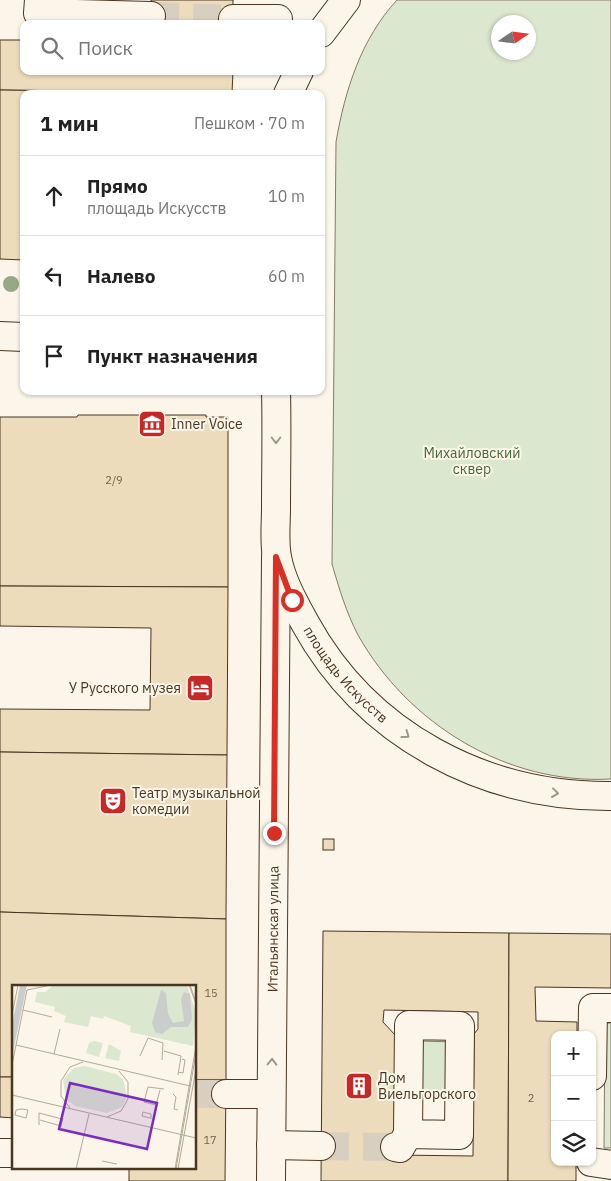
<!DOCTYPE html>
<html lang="ru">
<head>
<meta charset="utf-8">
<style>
  body { margin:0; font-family:"IBM Plex Sans",sans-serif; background:#f2f2f2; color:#222 }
  .controls { position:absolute; right:15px; bottom:15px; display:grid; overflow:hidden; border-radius:10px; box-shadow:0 1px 4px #0004 }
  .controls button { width:45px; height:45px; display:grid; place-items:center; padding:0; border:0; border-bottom:1px solid #e0e0e0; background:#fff; color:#222; font:25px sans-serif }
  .compass { position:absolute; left:491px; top:15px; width:45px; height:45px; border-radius:50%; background:#fff; box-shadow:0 1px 4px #0004; rotate:77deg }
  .stop { position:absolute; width:15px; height:15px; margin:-11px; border:4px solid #d93025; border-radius:50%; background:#fff }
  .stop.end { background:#d93025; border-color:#fff; box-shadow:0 1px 5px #0008 }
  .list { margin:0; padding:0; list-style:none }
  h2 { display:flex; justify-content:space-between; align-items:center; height:65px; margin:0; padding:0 20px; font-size:21px }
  h2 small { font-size:16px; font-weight:400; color:#767676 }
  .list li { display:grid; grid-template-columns:32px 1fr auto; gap:15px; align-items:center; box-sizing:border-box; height:80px; padding:0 20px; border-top:1px solid #e0e0e0 }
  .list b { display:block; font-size:19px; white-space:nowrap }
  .list p { margin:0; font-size:16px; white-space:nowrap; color:#767676 }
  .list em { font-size:16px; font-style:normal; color:#767676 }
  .icon { flex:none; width:28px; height:28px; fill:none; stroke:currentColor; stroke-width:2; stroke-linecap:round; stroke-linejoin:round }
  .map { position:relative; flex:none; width:611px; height:1181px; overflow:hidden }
  .search { position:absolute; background:#fff; box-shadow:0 1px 4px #0004; left:20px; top:20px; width:305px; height:55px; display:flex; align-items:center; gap:12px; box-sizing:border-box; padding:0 18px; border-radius:10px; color:#767676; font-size:19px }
  .panel { position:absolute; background:#fff; box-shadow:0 1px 4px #0004; left:20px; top:90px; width:305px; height:305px; border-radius:10px }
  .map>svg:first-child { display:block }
  .green { fill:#dce7d0; stroke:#887966; fill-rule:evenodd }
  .building { fill:#ecdcbc; stroke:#4a3520; fill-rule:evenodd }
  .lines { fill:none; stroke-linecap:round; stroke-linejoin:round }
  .minor-tunnel { stroke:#d8cfc1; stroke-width:28; stroke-dasharray:28 14; stroke-linecap:butt }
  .minor-casing { stroke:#4a3520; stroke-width:30 }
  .minor { stroke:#fbf6e9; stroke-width:28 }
  .tree { fill:#96a887 }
  .oneway { stroke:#a29684 }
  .route { stroke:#d93025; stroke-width:6 }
  .labels { text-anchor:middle; stroke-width:4; stroke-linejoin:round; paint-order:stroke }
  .number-label { font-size:11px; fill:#725f47 }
  .poi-label { font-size:14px; fill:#4a3520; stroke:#fbf6e9; text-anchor:start }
  .park-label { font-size:14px; fill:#436837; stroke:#fbf6e9 }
  .street-label { font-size:14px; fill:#4a3520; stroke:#fbf6e9 }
  .inset-road { fill:none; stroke:#b4a999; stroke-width:1 }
  .view { fill:#7b2cbf; fill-opacity:0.15; stroke:#7b2cbf; stroke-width:2.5 }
  .inset-edge { fill:none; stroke:#4a3520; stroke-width:2.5 }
</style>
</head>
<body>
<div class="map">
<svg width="611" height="1181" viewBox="0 0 611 1181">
  <rect width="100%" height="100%" fill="#fbf6e9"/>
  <g class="green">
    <path d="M397,0H611V779C507,785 408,724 358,635C346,612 339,588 332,564L336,142C345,90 361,39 397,0ZM498,22H528V52H498Z"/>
    <path d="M605,1023H611V1148H604Z"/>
    <path d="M421,1041L453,1042L452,1093L420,1092Z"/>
  </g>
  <g class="building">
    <rect x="151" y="0" width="82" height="24"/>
    <path d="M0,40H24V71H233L232,93L0,90Z"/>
    <path d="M0,90L232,93V94H24V260L0,259Z"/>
    <path d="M78,415H206V417H228V587L0,586V417H77Z"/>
    <path d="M0,586L228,587L227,755L0,752V709L150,710L151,628L0,626Z"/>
    <path d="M0,752L227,755L226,919L0,912Z"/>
    <rect x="323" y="839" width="11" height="11"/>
    <path d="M0,912L226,919V1080H195V986H14V1077H0Z"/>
    <path d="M323,931L509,933L508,1181H321ZM384,1010L478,1012V1029L474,1034L473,1156L395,1155L396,1036L383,1022Z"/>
    <path d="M509,933L611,934V988L535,987L536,1021L577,1022V1035H555V1162H576V1181H508Z"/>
    <path d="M0,1077H14V1118L0,1117Z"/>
    <path d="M195,1080H226L225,1181H129V1167H195Z"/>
  </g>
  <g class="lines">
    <g class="minor-tunnel">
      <path d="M151,16L233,19"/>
      <path d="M195,1094H226"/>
      <path d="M321,1146L395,1147"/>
    </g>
    <g class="minor-casing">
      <g id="minor">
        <path d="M39,0L38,13L151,16"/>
        <path d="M233,19H278"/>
        <path d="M321,33L346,0"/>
        <path d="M288,94L299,71"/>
        <path d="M0,336L24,337"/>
        <path id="s1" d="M276,391C277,430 276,469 276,508C276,524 274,542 277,557C281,580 294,603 305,623C367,736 485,797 611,796"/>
        <path d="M592,1076L593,1008H611"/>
        <path d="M226,1094H271"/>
        <path d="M271,1145L321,1146"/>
        <path d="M395,1147L400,1148L408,1134L409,1025L460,1026L459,1135L408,1134"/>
        <path d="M0,1153H14"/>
        <path d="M591,1162L611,1165"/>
        <path id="s2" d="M271,1181L276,557"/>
      </g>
    </g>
    <use href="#minor" class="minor"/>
  </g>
  <circle class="tree" cx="11" cy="284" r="8"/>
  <defs><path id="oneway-chevron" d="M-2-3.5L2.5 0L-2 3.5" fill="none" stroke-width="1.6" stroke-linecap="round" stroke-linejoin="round" transform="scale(1.25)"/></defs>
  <g class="oneway">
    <use href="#oneway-chevron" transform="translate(276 440) rotate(90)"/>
    <use href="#oneway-chevron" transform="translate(406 735) rotate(36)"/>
    <use href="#oneway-chevron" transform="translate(555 793) rotate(7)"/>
    <use href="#oneway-chevron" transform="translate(272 1062) rotate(-89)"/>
  </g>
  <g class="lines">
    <path class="route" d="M274,833L276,557L292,600"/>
  </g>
  <defs>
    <g id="museum-square" transform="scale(1.4375)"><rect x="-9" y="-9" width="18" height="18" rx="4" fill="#c62828" stroke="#fbf6e9"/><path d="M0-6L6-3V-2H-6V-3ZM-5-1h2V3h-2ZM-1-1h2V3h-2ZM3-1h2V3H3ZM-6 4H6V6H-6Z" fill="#fff"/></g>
    <g id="hotel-square" transform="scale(1.4375)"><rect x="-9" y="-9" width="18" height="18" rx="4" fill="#c62828" stroke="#fbf6e9"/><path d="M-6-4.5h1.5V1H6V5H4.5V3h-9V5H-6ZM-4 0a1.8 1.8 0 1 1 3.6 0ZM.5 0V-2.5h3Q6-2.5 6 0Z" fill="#fff"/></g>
    <g id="theatre-square" transform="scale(1.4375)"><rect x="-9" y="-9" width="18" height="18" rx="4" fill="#c62828" stroke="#fbf6e9"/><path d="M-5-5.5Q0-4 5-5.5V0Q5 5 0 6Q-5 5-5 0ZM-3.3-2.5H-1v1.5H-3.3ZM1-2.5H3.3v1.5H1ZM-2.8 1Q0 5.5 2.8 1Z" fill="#fff"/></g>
    <g id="building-square" transform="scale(1.4375)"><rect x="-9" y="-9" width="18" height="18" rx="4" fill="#c62828" stroke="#fbf6e9"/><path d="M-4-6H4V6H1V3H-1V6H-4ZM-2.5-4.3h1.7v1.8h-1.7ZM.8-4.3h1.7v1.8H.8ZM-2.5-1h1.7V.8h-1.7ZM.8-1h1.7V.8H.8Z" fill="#fff"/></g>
  </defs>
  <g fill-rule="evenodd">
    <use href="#museum-square" x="152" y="424"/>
    <use href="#hotel-square" x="200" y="688"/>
    <use href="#theatre-square" x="113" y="801"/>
    <use href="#building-square" x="359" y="1086"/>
  </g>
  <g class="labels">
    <g class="number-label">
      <text x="114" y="484">2/9</text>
      <text x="211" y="997">15</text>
      <text x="531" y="1102">2</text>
      <text x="210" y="1144">17</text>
    </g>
    <g class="poi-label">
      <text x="171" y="429">Inner Voice</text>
      <text x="181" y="693" text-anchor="end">У Русского музея</text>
      <text x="132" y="798">Театр музыкальной<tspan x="132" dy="16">комедии</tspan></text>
      <text x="378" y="1083">Дом<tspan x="378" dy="16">Виельгорского</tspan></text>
    </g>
    <g class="park-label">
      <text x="472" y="458">Михайловский<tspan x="472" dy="16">сквер</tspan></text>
    </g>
    <g class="street-label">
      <text dy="5" stroke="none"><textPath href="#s1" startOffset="304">площадь Искусств</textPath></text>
      <text dy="5" stroke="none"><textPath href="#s2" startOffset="252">Итальянская улица</textPath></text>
    </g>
  </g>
  <g transform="translate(12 985)">
    <rect width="184" height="184" fill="#fbf6e9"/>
    <path d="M42,0H175L184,28L181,61L118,47L119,41L92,31L91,34L79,31L76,42L52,37L54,31L42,26L43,22L23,17L25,7H33ZM82,56L91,58L87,72L74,68L77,58ZM97,59L109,66L107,76L93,73ZM73,81L104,89L111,94L115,112L110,122L95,128L63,121L54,114L51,95L62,83Z" fill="#dce7d0"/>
    <path d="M8,0H15L0,72V40ZM149,5L154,8L156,29L161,38L172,36L169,14L172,7L178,9L180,34L176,42H159L150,49L143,47L140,38Z" fill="#c9cecd"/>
    <path class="inset-road" d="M177,0L184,19M178,0L184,17M11,25L40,32M0,30L6,0M4,60L178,101M152,66L169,71L166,90M42,69L48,44M128,71L136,53L151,58L150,75M0,80L15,5L39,0M166,87L171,88L173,75L170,74M148,105L144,120L132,117L136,102L152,104M161,109L164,112L162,124L166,125M0,110L184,153M58,123L49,111V96L58,82L71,77M10,124L16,125L14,133L3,130L4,125ZM95,132L109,126L116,114V97L107,86M138,133L130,131L131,127L139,129V134M28,135L49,141L51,133M27,140V128L50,134M90,176L105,179M64,184L77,129M163,184L184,61M164,184L184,68M166,184L184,84"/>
    <path class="view" d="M58,98L145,118L135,164L47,144Z"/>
    <rect width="184" height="184" class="inset-edge"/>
  </g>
</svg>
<div class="controls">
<button>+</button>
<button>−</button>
<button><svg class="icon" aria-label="layers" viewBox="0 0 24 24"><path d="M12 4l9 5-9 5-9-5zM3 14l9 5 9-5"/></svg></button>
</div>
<svg class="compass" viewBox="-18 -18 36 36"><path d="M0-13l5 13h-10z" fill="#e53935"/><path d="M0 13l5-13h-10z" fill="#767676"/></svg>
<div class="stop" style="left:292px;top:600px"></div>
<div class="stop end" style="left:274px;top:833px"></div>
<div class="search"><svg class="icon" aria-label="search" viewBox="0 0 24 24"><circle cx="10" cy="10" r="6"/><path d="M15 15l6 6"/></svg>Поиск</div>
<section class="panel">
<h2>1 мин<small>Пешком · 70 m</small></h2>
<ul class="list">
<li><svg class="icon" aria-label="ahead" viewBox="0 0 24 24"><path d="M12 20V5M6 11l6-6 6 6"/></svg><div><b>Прямо</b><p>площадь Искусств</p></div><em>10 m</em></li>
<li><svg class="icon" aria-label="left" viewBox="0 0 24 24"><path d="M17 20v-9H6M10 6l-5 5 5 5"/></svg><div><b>Налево</b></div><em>60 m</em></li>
<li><svg class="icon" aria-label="arrive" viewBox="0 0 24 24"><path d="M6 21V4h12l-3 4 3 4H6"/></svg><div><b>Пункт назначения</b></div></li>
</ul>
</section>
</div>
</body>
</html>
